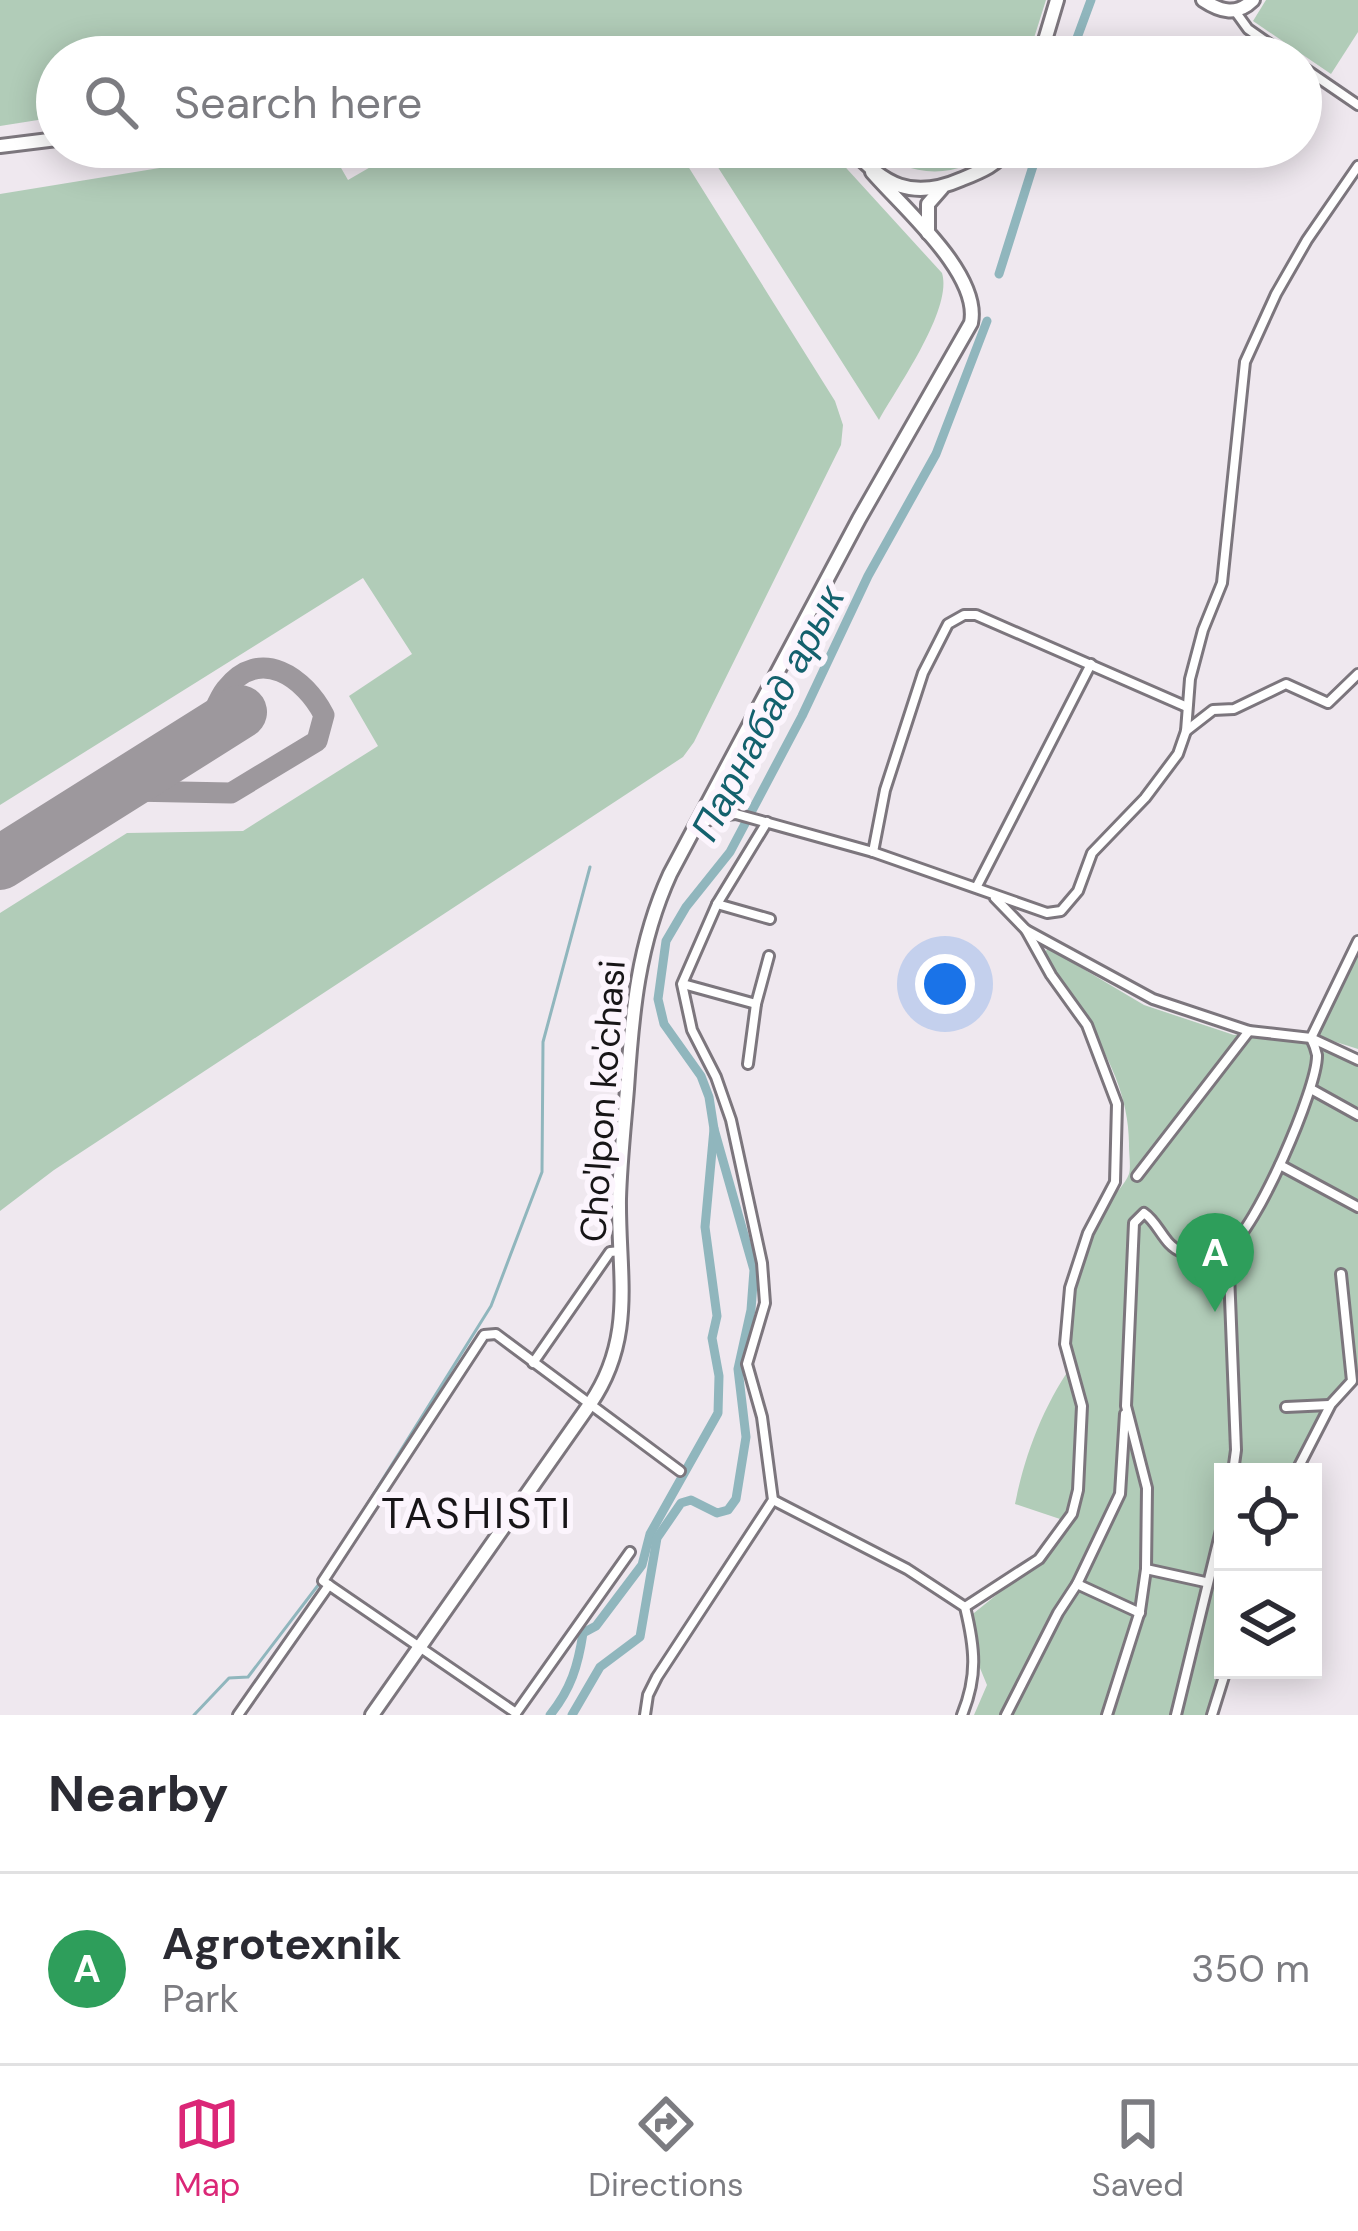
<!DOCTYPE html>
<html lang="en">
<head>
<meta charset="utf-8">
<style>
  body { margin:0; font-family:"DM Sans",sans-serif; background:#f7f7f7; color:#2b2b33 }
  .controls { position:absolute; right:36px; bottom:36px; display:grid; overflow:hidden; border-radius:0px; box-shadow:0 6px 30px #0003 }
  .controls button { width:108px; height:108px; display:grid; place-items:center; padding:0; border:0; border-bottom:3px solid #e1e1e2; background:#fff; color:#2b2b33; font:60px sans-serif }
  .you { position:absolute; left:945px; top:984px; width:42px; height:42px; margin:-30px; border:9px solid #fff; border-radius:50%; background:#1a73e8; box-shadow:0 0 0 18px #1a73e833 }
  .badge { display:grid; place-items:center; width:78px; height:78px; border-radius:50%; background:#db2777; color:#fff; font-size:39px; font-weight:700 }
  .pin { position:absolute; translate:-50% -99px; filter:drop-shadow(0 3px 6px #0008) }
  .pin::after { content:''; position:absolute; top:63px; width:42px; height:36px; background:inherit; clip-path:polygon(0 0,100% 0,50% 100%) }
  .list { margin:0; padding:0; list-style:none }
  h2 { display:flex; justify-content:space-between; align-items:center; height:156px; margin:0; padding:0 48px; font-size:51px }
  h2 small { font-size:39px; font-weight:400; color:#7c7c81 }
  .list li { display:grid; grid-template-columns:78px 1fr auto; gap:36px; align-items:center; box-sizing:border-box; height:192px; padding:0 48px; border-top:3px solid #e1e1e2 }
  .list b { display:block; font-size:45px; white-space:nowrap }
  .list p { margin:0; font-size:39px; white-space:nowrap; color:#7c7c81 }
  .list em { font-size:39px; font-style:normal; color:#7c7c81 }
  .icon { flex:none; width:66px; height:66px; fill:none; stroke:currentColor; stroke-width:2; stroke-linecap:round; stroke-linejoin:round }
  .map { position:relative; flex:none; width:1358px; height:1715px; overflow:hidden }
  .search { position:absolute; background:#fff; box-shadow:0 6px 30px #0003; left:36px; right:36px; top:36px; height:132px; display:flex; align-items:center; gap:30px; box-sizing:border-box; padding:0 42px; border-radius:66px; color:#7c7c81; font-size:45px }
  .sheet { height:348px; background:#fff }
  nav { display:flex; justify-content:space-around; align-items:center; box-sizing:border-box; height:168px; border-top:3px solid #e1e1e2; background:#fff; font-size:33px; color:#7c7c81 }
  nav a { display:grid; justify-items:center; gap:6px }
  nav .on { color:#db2777 }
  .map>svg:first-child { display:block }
  .green { fill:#b1ccb8 }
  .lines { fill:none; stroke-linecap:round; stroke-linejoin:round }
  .stream { stroke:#90b6bd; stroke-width:3 }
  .canal { stroke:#90b6bd; stroke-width:9 }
  .taxiway { stroke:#9d989d; stroke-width:21 }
  .runway { stroke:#9d989d; stroke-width:54 }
  .street-casing { stroke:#7c767d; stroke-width:14 }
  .secondary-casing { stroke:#7c767d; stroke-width:18 }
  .street { stroke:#fff; stroke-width:8 }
  .secondary { stroke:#fff; stroke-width:12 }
  .labels { text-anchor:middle; stroke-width:12; stroke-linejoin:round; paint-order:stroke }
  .street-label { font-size:36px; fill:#171517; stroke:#fcf5fd }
  .water-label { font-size:39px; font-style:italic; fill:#13616d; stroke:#fcf5fd }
  .quarter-label { font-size:42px; letter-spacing:3px; fill:#171517; stroke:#fcf5fd }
</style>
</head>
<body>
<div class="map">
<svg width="1358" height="1715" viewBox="0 0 1358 1715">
  <rect width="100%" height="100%" fill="#efe8ef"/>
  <g class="green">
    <path d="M0,0H1046L1028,57H757L706,41L659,37L500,57L440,54L420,57H57V117L0,126Z"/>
    <path d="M1266,0H1358V32L1331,74L1253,21Z"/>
    <path d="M289,147H329L348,180L405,147H676L835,401L843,425L841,445L694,742L683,757L54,1170L0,1211V913L127,833L243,831L378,746L349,696L412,654L363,578L0,805V194Z"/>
    <path d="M705,147H827L942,273C953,309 898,386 879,420Z"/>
    <path d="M873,147H994C960,181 906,178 873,147Z"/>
    <path d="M1048,948L1144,1005L1234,1035L1251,1032L1323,1047L1358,1064V1382L1320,1422L1301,1472H1223V1670H1231L1216,1715H974L987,1685L975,1656L969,1617L1051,1551L1060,1519L1015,1504C1025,1454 1043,1407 1072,1365C1066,1309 1080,1254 1107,1205C1113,1195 1125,1185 1129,1174C1131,1167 1129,1154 1129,1146C1130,1074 1081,1013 1043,955Z"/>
    <path d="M1358,948V1049L1317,1036Z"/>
  </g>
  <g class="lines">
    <g class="stream">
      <path d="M323,1575L491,1306L542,1172L543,1042L590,867"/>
      <path d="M194,1715L229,1678L248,1677L319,1584"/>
    </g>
    <g class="canal">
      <path d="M1070,57L1091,0"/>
      <path d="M999,274L1039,147"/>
      <path d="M550,1715C571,1689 578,1666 583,1633L596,1626L642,1565L650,1534L718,1413L719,1376L712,1338L717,1316L705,1227L714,1129"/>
      <path d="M572,1715L600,1667L640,1637L657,1538L681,1503L691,1500L717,1513L728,1510L736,1499L746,1437L738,1369L751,1310L754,1270L714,1129L709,1097L701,1076L664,1024L658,999L666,941L686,907L730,852L802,716L868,576L936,454L987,321"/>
    </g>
    <path class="taxiway" d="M104,798L130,791L231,793L317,741L324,715C305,678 260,645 226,689C214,704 214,721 198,738"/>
    <path class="runway" d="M0,863L240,712"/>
    <g class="street-casing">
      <g id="street">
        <path d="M1235,11L1248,29L1288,57"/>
        <path d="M1301,66L1358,105"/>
        <path d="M1186,731L1213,710L1234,709L1286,684L1328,703L1358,674"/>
        <path d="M736,814L873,852L1047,913L1061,911L1078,891L1092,853L1145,798L1178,754L1186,731L1190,679L1203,630L1222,583L1245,362L1276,294L1307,240L1358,166"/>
        <path d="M701,825L716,816L736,814L721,805L718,787"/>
        <path d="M873,852L885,790L923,673L948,624L964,615H976L1187,707"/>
        <path d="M977,886L1091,664"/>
        <path d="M995,898L1026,930L1153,999L1249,1031L1311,1038L1358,1060"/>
        <path d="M717,904L770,919"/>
        <path d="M683,984L756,1004"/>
        <path d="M748,1064L756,1004L769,956"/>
        <path d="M1311,1089L1358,1115"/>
        <path d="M1280,1165L1358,1207"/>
        <path d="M1137,1176L1249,1031"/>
        <path d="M1228,1248L1236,1450L1233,1472"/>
        <path d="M533,1363L610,1252L621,1251"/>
        <path d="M1286,1407L1329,1405"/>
        <path d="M1296,1472L1331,1404L1352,1381L1341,1274"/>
        <path d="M773,1500L907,1569L965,1607C975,1648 978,1676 962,1715"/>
        <path d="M1146,1569L1205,1582"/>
        <path d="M1077,1584L1140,1613"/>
        <path d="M965,1607L1039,1559L1072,1514L1078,1490L1082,1406L1065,1344L1070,1288L1088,1233L1115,1182L1117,1104L1087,1025L1051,975L1026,930"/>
        <path d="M516,1713L323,1581L484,1335L496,1334L680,1471"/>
        <path d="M516,1713L630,1552"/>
        <path d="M238,1715L329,1585"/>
        <path d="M645,1715L648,1695L657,1677L773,1500L762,1417L747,1364L765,1303L762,1263L731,1120L716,1077L692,1030L682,984L717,904L767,822"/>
        <path d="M1006,1715L1058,1613L1077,1584L1120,1494L1125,1414"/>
        <path d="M1107,1715L1140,1611L1146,1569L1147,1488L1126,1406L1134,1223L1144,1213C1159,1223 1164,1246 1182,1252C1193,1255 1218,1254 1228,1248C1255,1232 1318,1088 1317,1055C1316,1050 1313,1042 1311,1038L1358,941"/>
        <path d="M1176,1715L1223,1522"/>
        <path d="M1212,1715L1226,1670"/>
      </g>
    </g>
    <g class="secondary-casing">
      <g id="secondary">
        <path d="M1203,0C1221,12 1237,16 1253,0"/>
        <path d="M580,57L645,49L710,57"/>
        <path d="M1040,57L1057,0"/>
        <path d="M0,146L57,139"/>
        <path d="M850,147C883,185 912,201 962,179C982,171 997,165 1010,147"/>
        <path d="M928,233V204L942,188"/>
        <path d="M372,1715L590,1404C636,1337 618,1275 619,1199C620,1162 624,1126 627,1089C632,1013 638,944 670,874L859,519L971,323C981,274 903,208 872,172"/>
      </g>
    </g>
    <use href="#street" class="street"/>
    <use href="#secondary" class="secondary"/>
  </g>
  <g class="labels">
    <g class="street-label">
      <text transform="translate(602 1101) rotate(-86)" y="13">Cho'lpon ko'chasi</text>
    </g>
    <g class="water-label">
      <text transform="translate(767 713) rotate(-62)" y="14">Парнабад арык</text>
    </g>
    <g class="quarter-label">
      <text x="477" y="1528">TASHISTI</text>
    </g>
  </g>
</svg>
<div class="controls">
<button><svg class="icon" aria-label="locate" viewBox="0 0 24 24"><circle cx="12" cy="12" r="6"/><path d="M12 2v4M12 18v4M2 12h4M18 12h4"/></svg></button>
<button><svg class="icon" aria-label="layers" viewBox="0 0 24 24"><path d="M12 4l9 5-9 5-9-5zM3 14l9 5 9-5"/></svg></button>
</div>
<div class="you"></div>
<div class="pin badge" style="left:1215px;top:1312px;background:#2e9e5b">A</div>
<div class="search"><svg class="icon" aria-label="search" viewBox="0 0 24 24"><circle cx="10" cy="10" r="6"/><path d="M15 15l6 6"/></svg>Search here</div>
</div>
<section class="sheet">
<h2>Nearby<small></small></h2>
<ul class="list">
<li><span class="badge" style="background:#2e9e5b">A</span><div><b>Agrotexnik</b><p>Park</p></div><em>350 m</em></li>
</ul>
</section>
<nav>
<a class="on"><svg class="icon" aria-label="map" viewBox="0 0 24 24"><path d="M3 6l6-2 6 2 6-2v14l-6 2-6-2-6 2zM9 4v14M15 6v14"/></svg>Map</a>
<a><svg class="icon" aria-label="directions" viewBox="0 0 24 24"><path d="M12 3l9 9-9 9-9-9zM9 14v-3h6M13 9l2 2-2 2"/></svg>Directions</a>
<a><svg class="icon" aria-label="saved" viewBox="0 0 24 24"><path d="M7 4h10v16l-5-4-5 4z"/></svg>Saved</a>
</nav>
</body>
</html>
